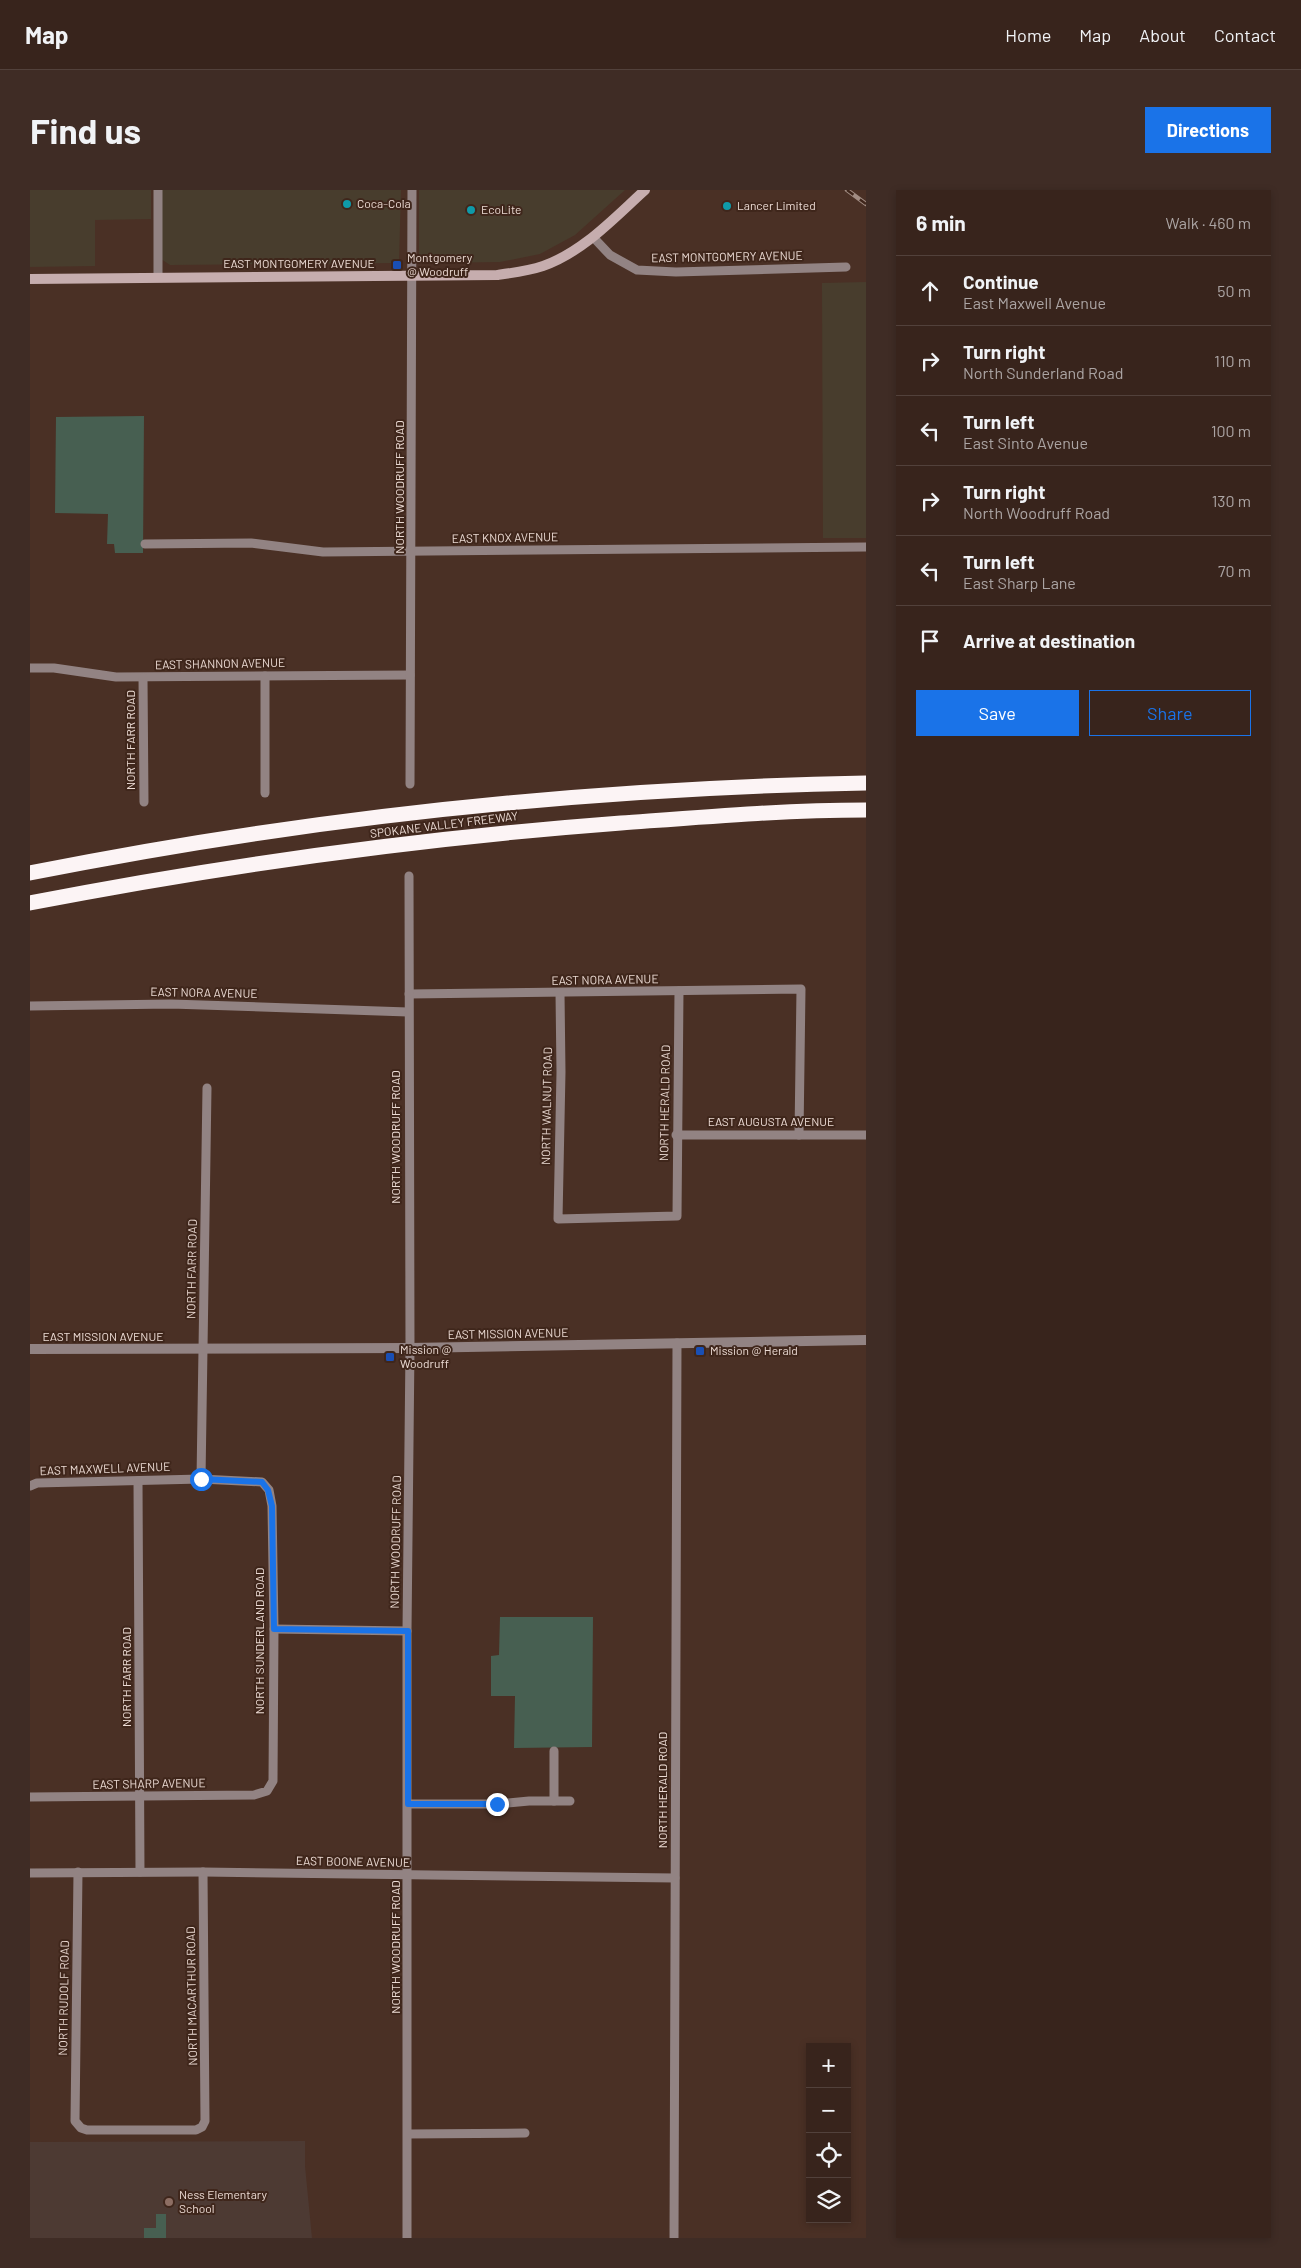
<!DOCTYPE html>
<html lang="en">
<head>
<meta charset="utf-8">
<style>
  body { margin:0; font-family:Barlow,sans-serif; background:#3f2c25; color:#f1f3f6 }
  .controls { position:absolute; right:15px; bottom:15px; display:grid; overflow:hidden; border-radius:0px; box-shadow:0 2px 8px #0003 }
  .controls button { width:45px; height:45px; display:grid; place-items:center; padding:0; border:0; border-bottom:1px solid #52413b; background:#38241c; color:#f1f3f6; font:25px sans-serif }
  .stop { position:absolute; width:15px; height:15px; margin:-11px; border:4px solid #1a73e8; border-radius:50%; background:#fff }
  .stop.end { background:#1a73e8; border-color:#fff; box-shadow:0 1px 5px #0008 }
  .list { margin:0; padding:0; list-style:none }
  h2 { display:flex; justify-content:space-between; align-items:center; height:65px; margin:0; padding:0 20px; font-size:21px }
  h2 small { font-size:16px; font-weight:400; color:#aba4a3 }
  .list li { display:grid; grid-template-columns:32px 1fr auto; gap:15px; align-items:center; box-sizing:border-box; height:70px; padding:0 20px; border-top:1px solid #52413b }
  .list b { display:block; font-size:19px; white-space:nowrap }
  .list p { margin:0; font-size:16px; white-space:nowrap; color:#aba4a3 }
  .list em { font-size:16px; font-style:normal; color:#aba4a3 }
  .actions { display:flex; gap:10px; padding:15px 20px }
  .actions a { flex:1; padding:11px 0; border:1px solid #1a73e8; border-radius:0px; text-align:center; font-size:18px; color:#1a73e8 }
  .actions .main { background:#1a73e8; color:#fff }
  .icon { flex:none; width:28px; height:28px; fill:none; stroke:currentColor; stroke-width:2; stroke-linecap:round; stroke-linejoin:round }
  .map { position:relative; flex:none; width:836px; height:2048px; overflow:hidden; border-radius:0px }
  header { display:flex; align-items:center; gap:30px; box-sizing:border-box; height:70px; padding:0 25px; background:#38241c; border-bottom:1px solid #52413b }
  header strong { font-size:24px }
  nav { display:flex; gap:28px; margin-inline-start:auto; font-size:18px }
  .intro { display:flex; align-items:center; justify-content:space-between; box-sizing:border-box; height:120px; padding:0 30px }
  h1 { margin:0; font-size:35px }
  .button { padding:12px 22px; border-radius:0px; background:#1a73e8; color:#fff; font-size:18px; font-weight:700 }
  main { display:flex; gap:30px; padding:0 30px }
  aside { flex:1; background:#38241c; border-radius:0px; box-shadow:0 2px 8px #0003 }
  .map>svg:first-child { display:block }
  .industrial { fill:#483d2d }
  .education { fill:#4d3a33 }
  .green { fill:#475f51 }
  .lines { fill:none; stroke-linecap:round; stroke-linejoin:round }
  .minor { stroke:#928383; stroke-width:9 }
  .tertiary { stroke:#928383; stroke-width:10 }
  .secondary { stroke:#c6adae; stroke-width:10 }
  .motorway { stroke:#fcf4f5; stroke-width:15 }
  .rail-casing { stroke:#a18c83; stroke-width:4.5 }
  .rail { stroke:#3f261b; stroke-width:2.5; stroke-dasharray:8; stroke-linecap:butt }
  .route { stroke:#1a73e8; stroke-width:6 }
  .culture-dot { fill:#0f9aa8; stroke:#3f261b; stroke-width:2 }
  .transit-dot { fill:#1a4fb4; stroke:#3f261b; stroke-width:2 }
  .education-dot { fill:#8d6e63; stroke:#3f261b; stroke-width:2 }
  .labels { text-anchor:middle; stroke-width:4; stroke-linejoin:round; paint-order:stroke }
  .poi-label { font-size:12px; fill:#ebdad3; stroke:#3f261b; text-anchor:start }
  .street-label { font-size:12px; fill:#ebdad3; stroke:#3f261b }
</style>
</head>
<body>
<header>
<strong>Map</strong>
<nav><a>Home</a><a>Map</a><a>About</a><a>Contact</a></nav>
</header>
<div class="intro"><h1>Find us</h1><a class="button">Directions</a></div>
<main>
<div class="map">
<svg width="836" height="2048" viewBox="0 0 836 2048">
  <rect width="100%" height="100%" fill="#4a3025"/>
  <g class="industrial">
    <path d="M0,0H121V29L65,30V76L0,77Z"/>
    <path d="M131,0H371L369,71L366,73L140,75L131,69Z"/>
    <path d="M389,0H595L545,45L510,64L470,72L398,73L389,66Z"/>
    <path d="M836,92V348H793L792,93Z"/>
  </g>
  <path class="education" d="M275,1951V1976L282,2048H0V1952Z"/>
  <g class="green">
    <path d="M114,226L113,363H85L84,354H77L78,324L25,323L26,227Z"/>
    <path d="M470,1427H563L562,1557L484,1558L485,1506H461V1466L469,1465Z"/>
    <path d="M126,2024H136V2048H114V2038H126Z"/>
  </g>
  <g class="lines">
    <g class="minor">
      <path d="M128,0V87"/>
      <path d="M563,47L580,65L607,80L646,82L816,77"/>
      <path d="M115,354L221,353L293,362L836,357"/>
      <path d="M0,478H24L86,487L380,485"/>
      <path d="M235,486V603"/>
      <path d="M113,488L114,612"/>
      <path d="M380,594L382,0"/>
      <path d="M530,803L531,882L528,1029L647,1026L649,801"/>
      <path d="M379,804L771,799L769,945"/>
      <path d="M0,816L141,814L378,822"/>
      <path d="M646,945H836"/>
      <path d="M171,1289L177,898"/>
      <path d="M108,1291L110,1682"/>
      <path d="M0,1296L7,1293L171,1289L232,1292L239,1300L242,1316L244,1439L243,1591L237,1601L224,1605L0,1607"/>
      <path d="M244,1439L377,1441"/>
      <path d="M524,1561V1611"/>
      <path d="M378,1614H467L499,1611H540"/>
      <path d="M48,1682L45,1931L51,1938L57,1940H166L172,1937L175,1931L173,1682"/>
      <path d="M0,1683L173,1682L645,1688"/>
      <path d="M378,1944L495,1943"/>
      <path d="M377,2048V1441L380,1158L379,686"/>
      <path d="M644,2048L647,1153"/>
    </g>
    <path class="tertiary" d="M0,1159L380,1158L836,1150"/>
    <path class="secondary" d="M0,89L467,85C482,83 498,81 513,76C553,62 584,28 615,0"/>
    <g class="motorway">
      <path d="M0,683C275,628 556,598 836,593"/>
      <path d="M0,713C195,675 392,648 591,633C672,627 754,620 836,620"/>
    </g>
    <g class="rail-casing">
      <path id="rail" d="M817,0L836,14"/>
    </g>
    <use href="#rail" class="rail"/>
  </g>
  <g class="lines">
    <path class="route" d="M171,1289L232,1292L238,1300L242,1316L244,1439L378,1441V1614H467"/>
  </g>
  <g class="culture-dot">
    <circle cx="317" cy="14" r="5"/>
    <circle cx="697" cy="16" r="5"/>
    <circle cx="441" cy="20" r="5"/>
  </g>
  <g class="transit-dot">
    <rect x="362" y="70" width="10" height="10" rx="2.5"/>
    <rect x="665" y="1156" width="10" height="10" rx="2.5"/>
    <rect x="355" y="1162" width="10" height="10" rx="2.5"/>
  </g>
  <circle class="education-dot" cx="139" cy="2012" r="5"/>
  <g class="labels">
    <g class="poi-label">
      <text x="327" y="18">Coca-Cola</text>
      <text x="707" y="20">Lancer Limited</text>
      <text x="451" y="24">EcoLite</text>
      <text x="377" y="72">Montgomery<tspan x="377" dy="14">@ Woodruff</tspan></text>
      <text x="370" y="1164">Mission @<tspan x="370" dy="14">Woodruff</tspan></text>
      <text x="680" y="1165">Mission @ Herald</text>
      <text x="149" y="2009">Ness Elementary<tspan x="149" dy="14">School</tspan></text>
    </g>
    <g class="street-label">
      <text transform="translate(697 67) rotate(-1)" y="4">EAST MONTGOMERY AVENUE</text>
      <text x="269" y="78">EAST MONTGOMERY AVENUE</text>
      <text transform="translate(370 297) rotate(-90)" y="4">NORTH WOODRUFF ROAD</text>
      <text transform="translate(475 348) rotate(-1)" y="4">EAST KNOX AVENUE</text>
      <text transform="translate(190 474) rotate(-1)" y="4">EAST SHANNON AVENUE</text>
      <text transform="translate(101 550) rotate(-90)" y="4">NORTH FARR ROAD</text>
      <text transform="translate(414 635) rotate(-7)" y="4">SPOKANE VALLEY FREEWAY</text>
      <text transform="translate(575 790) rotate(-1)" y="4">EAST NORA AVENUE</text>
      <text transform="translate(174 803) rotate(1)" y="4">EAST NORA AVENUE</text>
      <text transform="translate(635 913) rotate(-89)" y="4">NORTH HERALD ROAD</text>
      <text transform="translate(517 916) rotate(-89)" y="4">NORTH WALNUT ROAD</text>
      <text x="741" y="936">EAST AUGUSTA AVENUE</text>
      <text transform="translate(366 947) rotate(-90)" y="4">NORTH WOODRUFF ROAD</text>
      <text transform="translate(162 1079) rotate(-89)" y="4">NORTH FARR ROAD</text>
      <text transform="translate(478 1144) rotate(-1)" y="4">EAST MISSION AVENUE</text>
      <text x="73" y="1151">EAST MISSION AVENUE</text>
      <text transform="translate(75 1279) rotate(-2)" y="4">EAST MAXWELL AVENUE</text>
      <text transform="translate(366 1352) rotate(-89)" y="4">NORTH WOODRUFF ROAD</text>
      <text transform="translate(230 1451) rotate(-90)" y="4">NORTH SUNDERLAND ROAD</text>
      <text transform="translate(97 1487) rotate(-90)" y="4">NORTH FARR ROAD</text>
      <text transform="translate(119 1594) rotate(-1)" y="4">EAST SHARP AVENUE</text>
      <text transform="translate(633 1600) rotate(-90)" y="4">NORTH HERALD ROAD</text>
      <text transform="translate(323 1672) rotate(1)" y="4">EAST BOONE AVENUE</text>
      <text transform="translate(366 1757) rotate(-90)" y="4">NORTH WOODRUFF ROAD</text>
      <text transform="translate(162 1806) rotate(-91)" y="4">NORTH MACARTHUR ROAD</text>
      <text transform="translate(34 1808) rotate(-89)" y="4">NORTH RUDOLF ROAD</text>
    </g>
  </g>
</svg>
<div class="controls">
<button>+</button>
<button>−</button>
<button><svg class="icon" aria-label="locate" viewBox="0 0 24 24"><circle cx="12" cy="12" r="6"/><path d="M12 2v4M12 18v4M2 12h4M18 12h4"/></svg></button>
<button><svg class="icon" aria-label="layers" viewBox="0 0 24 24"><path d="M12 4l9 5-9 5-9-5zM3 14l9 5 9-5"/></svg></button>
</div>
<div class="stop" style="left:171px;top:1289px"></div>
<div class="stop end" style="left:467px;top:1614px"></div>
</div>
<aside>
<h2>6 min<small>Walk · 460 m</small></h2>
<ul class="list">
<li><svg class="icon" aria-label="ahead" viewBox="0 0 24 24"><path d="M12 20V5M6 11l6-6 6 6"/></svg><div><b>Continue</b><p>East Maxwell Avenue</p></div><em>50 m</em></li>
<li><svg class="icon" aria-label="right" viewBox="0 0 24 24"><path d="M7 20v-9h11M14 6l5 5-5 5"/></svg><div><b>Turn right</b><p>North Sunderland Road</p></div><em>110 m</em></li>
<li><svg class="icon" aria-label="left" viewBox="0 0 24 24"><path d="M17 20v-9H6M10 6l-5 5 5 5"/></svg><div><b>Turn left</b><p>East Sinto Avenue</p></div><em>100 m</em></li>
<li><svg class="icon" aria-label="right" viewBox="0 0 24 24"><path d="M7 20v-9h11M14 6l5 5-5 5"/></svg><div><b>Turn right</b><p>North Woodruff Road</p></div><em>130 m</em></li>
<li><svg class="icon" aria-label="left" viewBox="0 0 24 24"><path d="M17 20v-9H6M10 6l-5 5 5 5"/></svg><div><b>Turn left</b><p>East Sharp Lane</p></div><em>70 m</em></li>
<li><svg class="icon" aria-label="arrive" viewBox="0 0 24 24"><path d="M6 21V4h12l-3 4 3 4H6"/></svg><div><b>Arrive at destination</b></div></li>
</ul>
<div class="actions"><a class="main">Save</a><a>Share</a></div>
</aside>
</main>
</body>
</html>
